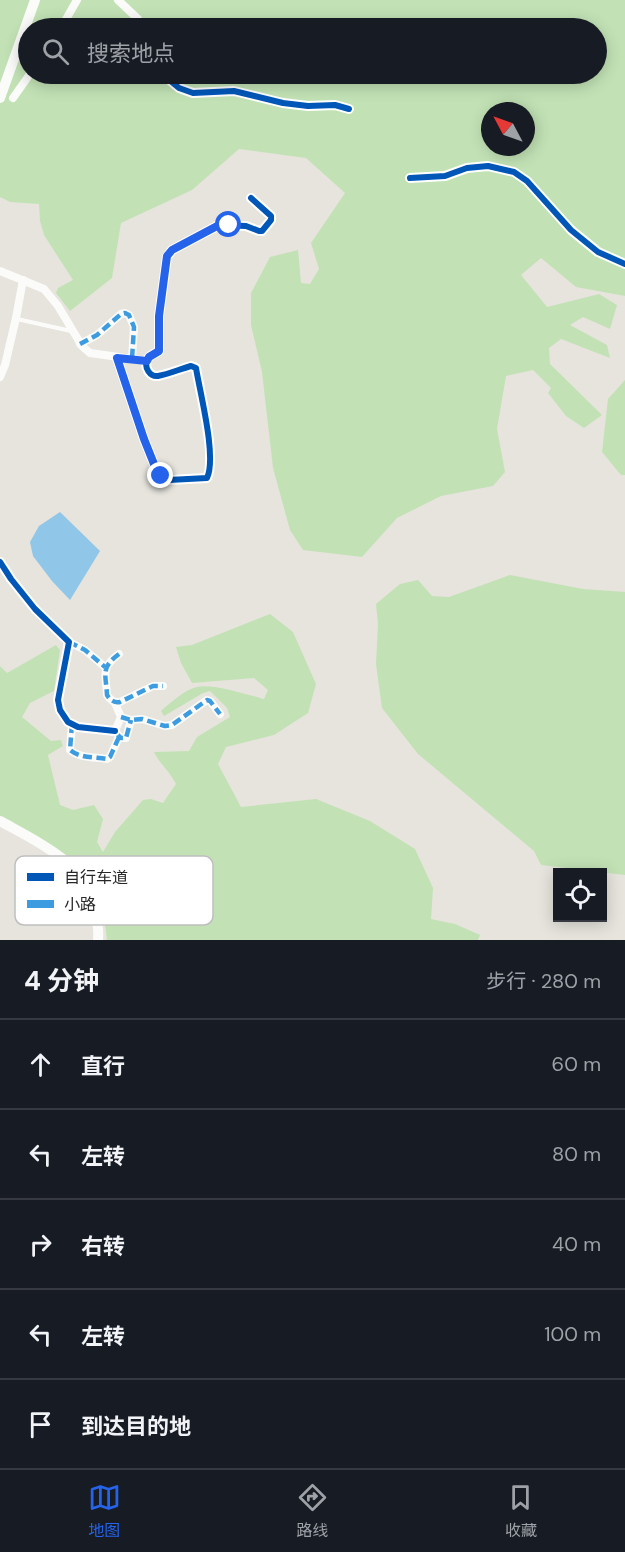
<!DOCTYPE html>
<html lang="zh">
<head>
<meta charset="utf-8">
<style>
  body { margin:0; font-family:"DM Sans","Noto Sans SC",sans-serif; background:#20242c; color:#f1f3f6 }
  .controls { position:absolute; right:18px; bottom:18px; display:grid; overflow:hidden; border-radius:0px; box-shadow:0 3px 15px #0003 }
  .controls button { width:54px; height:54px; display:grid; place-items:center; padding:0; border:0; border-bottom:2px solid #363941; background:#171b24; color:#f1f3f6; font:30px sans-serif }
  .compass { position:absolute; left:481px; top:102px; width:54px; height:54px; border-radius:50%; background:#171b24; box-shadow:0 3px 15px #0003; rotate:311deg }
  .stop { position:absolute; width:18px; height:18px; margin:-14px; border:4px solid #2563eb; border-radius:50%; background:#fff }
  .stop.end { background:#2563eb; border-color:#fff; box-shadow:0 2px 6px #0008 }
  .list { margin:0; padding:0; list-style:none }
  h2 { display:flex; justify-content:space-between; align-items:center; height:78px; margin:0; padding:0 24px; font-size:26px }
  h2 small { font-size:20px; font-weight:400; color:#9ea1a6 }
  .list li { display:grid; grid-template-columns:39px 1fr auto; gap:18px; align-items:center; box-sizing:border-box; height:90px; padding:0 24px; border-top:2px solid #363941 }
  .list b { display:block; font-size:22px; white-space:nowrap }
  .list em { font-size:20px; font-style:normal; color:#9ea1a6 }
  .icon { flex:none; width:33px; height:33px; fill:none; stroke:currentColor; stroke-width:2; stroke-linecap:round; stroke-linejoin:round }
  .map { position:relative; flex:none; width:625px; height:940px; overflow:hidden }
  .search { position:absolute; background:#171b24; box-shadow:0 3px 15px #0003; left:18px; right:18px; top:18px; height:66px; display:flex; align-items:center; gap:15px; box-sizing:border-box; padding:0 21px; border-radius:33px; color:#9ea1a6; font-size:22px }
  .sheet { height:528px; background:#171b24 }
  nav { display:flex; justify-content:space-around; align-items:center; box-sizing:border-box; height:84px; border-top:2px solid #363941; background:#171b24; font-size:16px; color:#9ea1a6 }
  nav a { display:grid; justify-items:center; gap:3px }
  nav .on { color:#2563eb }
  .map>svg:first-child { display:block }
  .green { fill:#c2e2b5; fill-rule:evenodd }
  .water { fill:#90c6e8 }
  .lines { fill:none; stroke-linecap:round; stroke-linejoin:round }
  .service { stroke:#fbfbfa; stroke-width:4 }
  .minor { stroke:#fbfbfa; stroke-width:8 }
  .tertiary { stroke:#fbfbfa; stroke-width:10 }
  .quiet { stroke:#3d9ce0; stroke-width:4.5; stroke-dasharray:9 4.5; stroke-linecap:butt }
  .cycleway-casing { stroke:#fff; stroke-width:10 }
  .cycleway { stroke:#0057b8; stroke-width:6 }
  .route { stroke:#2563eb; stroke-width:8 }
  .key { fill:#fff; stroke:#bebebe; stroke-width:1.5 }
  .key-label { font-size:16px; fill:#272727 }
</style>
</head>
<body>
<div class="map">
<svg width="625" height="940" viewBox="0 0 625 940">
  <rect width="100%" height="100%" fill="#e6e4dd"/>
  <g class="green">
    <path d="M0,0H625V296L576,287L541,258L521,275L547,307L599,294L617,305L610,329L583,317L570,325L607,345L610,358L561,339L549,348L550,364L602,415L584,428L566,416L548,393L551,388L533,370L506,376L497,429L505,472L493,486L441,496L397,518L362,557L303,550L290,530L273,468L262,372L251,325V293L270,257L298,250L301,283L310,284L319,269L311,243L345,193L306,158L239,149L192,190L121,223L112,278L70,311L56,293L58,288L73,280L44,235L40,221L39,204L10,202L0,197ZM28,28H596V74H28ZM490,111H526V147H490Z"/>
    <path d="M625,380V475H621L602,452L608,399Z"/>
    <path d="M510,575L583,589L625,592V875L541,865L534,851L418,754L382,708L376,664L378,624L376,604L400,584L418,580L432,596L449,597Z"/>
    <path d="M270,614L293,632L316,684L308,713L274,735L226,747L218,764L241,807L316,799L370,821L415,849L433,888L431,919L455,924L480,935L478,940H107L104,916L96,885L68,856L0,816V666L7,673L56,645L60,650L54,691L30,703L22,717L51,741L61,740L63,746L48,755L60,805L73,810L94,805L103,819L97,842L103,852L115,832L143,800L151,799L163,803L176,784C170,772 160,764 154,752L189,751L197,737L230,717L227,708L210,691L203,693L164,716L161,711C170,703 186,689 197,687C212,683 248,695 264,699L268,690L254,678L192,683L181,663L176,647L192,645Z"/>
  </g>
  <path class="water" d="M60,512L100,551L70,600L52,581L33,556L30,542L39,526Z"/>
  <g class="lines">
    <path class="service" d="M17,319L71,331"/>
    <g class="minor">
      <path d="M118,0L138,19L142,28"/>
      <path d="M61,28L77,0"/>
      <path d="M164,74L167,78L179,88L193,93L234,91L283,103L308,106L335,105L349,109"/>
      <path d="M13,98L30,74"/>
      <path d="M410,178L445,176L467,168L488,166L514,172L527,181L571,230L598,252L625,264"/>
      <path d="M0,271L44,289L58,306L82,346L90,353L147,361"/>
      <path d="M80,344L97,335L121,314L125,313L129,315L134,327L132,359"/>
      <path d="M117,358L144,439L156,469L161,476L169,480L207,478C217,457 200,393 196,368L191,366C180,369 169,374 158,376C150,377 144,368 147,360C149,355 155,354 159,351V316L167,257L172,250L219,225L246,226L259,231H262L271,220V216L251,198"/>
      <path d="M0,377L5,365L16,318L23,280"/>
      <path d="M0,562L11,579L35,609L69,642L58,700L60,710L68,722L78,727L115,731"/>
      <path d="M69,642L85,650L105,667"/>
      <path d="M119,654C100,668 106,674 107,695C110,700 114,703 120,702L153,686H163"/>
      <path d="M115,703L121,717L115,731L121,738H126L131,720"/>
      <path d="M121,717L131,720L142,719L165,726L172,725L207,700L210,701L220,714"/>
      <path d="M72,724L70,750C79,758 95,757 107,759L110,757L119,737"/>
    </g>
    <g class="tertiary">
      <path d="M0,98L35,0"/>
      <path d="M0,821C38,842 83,861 94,907C97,918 99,929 98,940"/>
    </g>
    <g class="quiet">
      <path d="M80,344L97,335L121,314L125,313L129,315L134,327L132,359"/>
      <path d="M69,642L85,650L105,667"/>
      <path d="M119,654C100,668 106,674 107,695C110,700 114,703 120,702L153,686H163"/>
      <path d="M121,717L131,720L142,719L165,726L172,725L207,700L210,701L220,714"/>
      <path d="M72,724L70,750C79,758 95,757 107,759L110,757L119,737"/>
      <path d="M116,733L121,738H126L131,720"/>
    </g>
    <g class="cycleway-casing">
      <g id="cycleway">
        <path d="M164,74L167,78L179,88L193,93L234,91L283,103L308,106L335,105L349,109"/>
        <path d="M410,178L445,176L467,168L488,166L514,172L527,181L571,230L598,252L625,264"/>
        <path d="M117,358L144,439L156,469L161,476L169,480L207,478C217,457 200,393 196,368L191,366C180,369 169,374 158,376C150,377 144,368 147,360C149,355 155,354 159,351V316L167,257L172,250L219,225L246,226L259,231H262L271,220V216L251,198"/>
        <path d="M0,562L11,579L35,609L69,642L58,700L60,710L68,722L78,727L115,731"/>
      </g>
    </g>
    <use href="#cycleway" class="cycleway"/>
  </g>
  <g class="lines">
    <path class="route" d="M161,476L156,469L144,439L117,358L147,361L149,357L159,351V316L167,256L172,250L219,225H229"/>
  </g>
  <rect x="15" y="856" width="198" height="69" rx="9" class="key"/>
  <rect x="27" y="873" width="27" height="8" fill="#0057b8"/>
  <rect x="27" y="900" width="27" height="8" fill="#3d9ce0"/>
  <g class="key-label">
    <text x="64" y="883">自行车道</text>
    <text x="64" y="910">小路</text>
  </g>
</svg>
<div class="controls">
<button><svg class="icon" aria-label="locate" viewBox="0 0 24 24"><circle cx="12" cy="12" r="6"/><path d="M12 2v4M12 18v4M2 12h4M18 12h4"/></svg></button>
</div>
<svg class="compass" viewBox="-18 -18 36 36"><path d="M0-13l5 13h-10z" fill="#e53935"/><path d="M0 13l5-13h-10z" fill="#9ea1a6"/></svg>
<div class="stop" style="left:229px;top:225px"></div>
<div class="stop end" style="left:161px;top:476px"></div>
<div class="search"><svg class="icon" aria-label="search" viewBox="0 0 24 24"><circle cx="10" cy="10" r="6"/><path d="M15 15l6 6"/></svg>搜索地点</div>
</div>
<section class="sheet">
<h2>4 分钟<small>步行 · 280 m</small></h2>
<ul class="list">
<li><svg class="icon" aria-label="ahead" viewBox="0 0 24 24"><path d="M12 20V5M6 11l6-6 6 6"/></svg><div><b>直行</b></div><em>60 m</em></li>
<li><svg class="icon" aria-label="left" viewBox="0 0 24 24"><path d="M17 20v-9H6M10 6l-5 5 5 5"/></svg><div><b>左转</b></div><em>80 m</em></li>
<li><svg class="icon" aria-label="right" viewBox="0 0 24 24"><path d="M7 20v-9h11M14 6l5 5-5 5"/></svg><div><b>右转</b></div><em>40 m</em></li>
<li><svg class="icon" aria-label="left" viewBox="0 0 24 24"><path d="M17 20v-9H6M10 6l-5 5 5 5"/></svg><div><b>左转</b></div><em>100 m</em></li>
<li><svg class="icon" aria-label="arrive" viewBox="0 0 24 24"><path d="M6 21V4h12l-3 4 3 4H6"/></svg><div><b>到达目的地</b></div></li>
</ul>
</section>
<nav>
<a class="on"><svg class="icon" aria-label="map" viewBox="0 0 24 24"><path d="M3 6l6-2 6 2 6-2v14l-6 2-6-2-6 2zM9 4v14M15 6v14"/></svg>地图</a>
<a><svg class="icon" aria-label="directions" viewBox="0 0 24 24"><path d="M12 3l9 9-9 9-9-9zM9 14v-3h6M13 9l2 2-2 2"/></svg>路线</a>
<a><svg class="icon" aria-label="saved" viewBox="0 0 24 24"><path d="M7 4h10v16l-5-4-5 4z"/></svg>收藏</a>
</nav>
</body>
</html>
